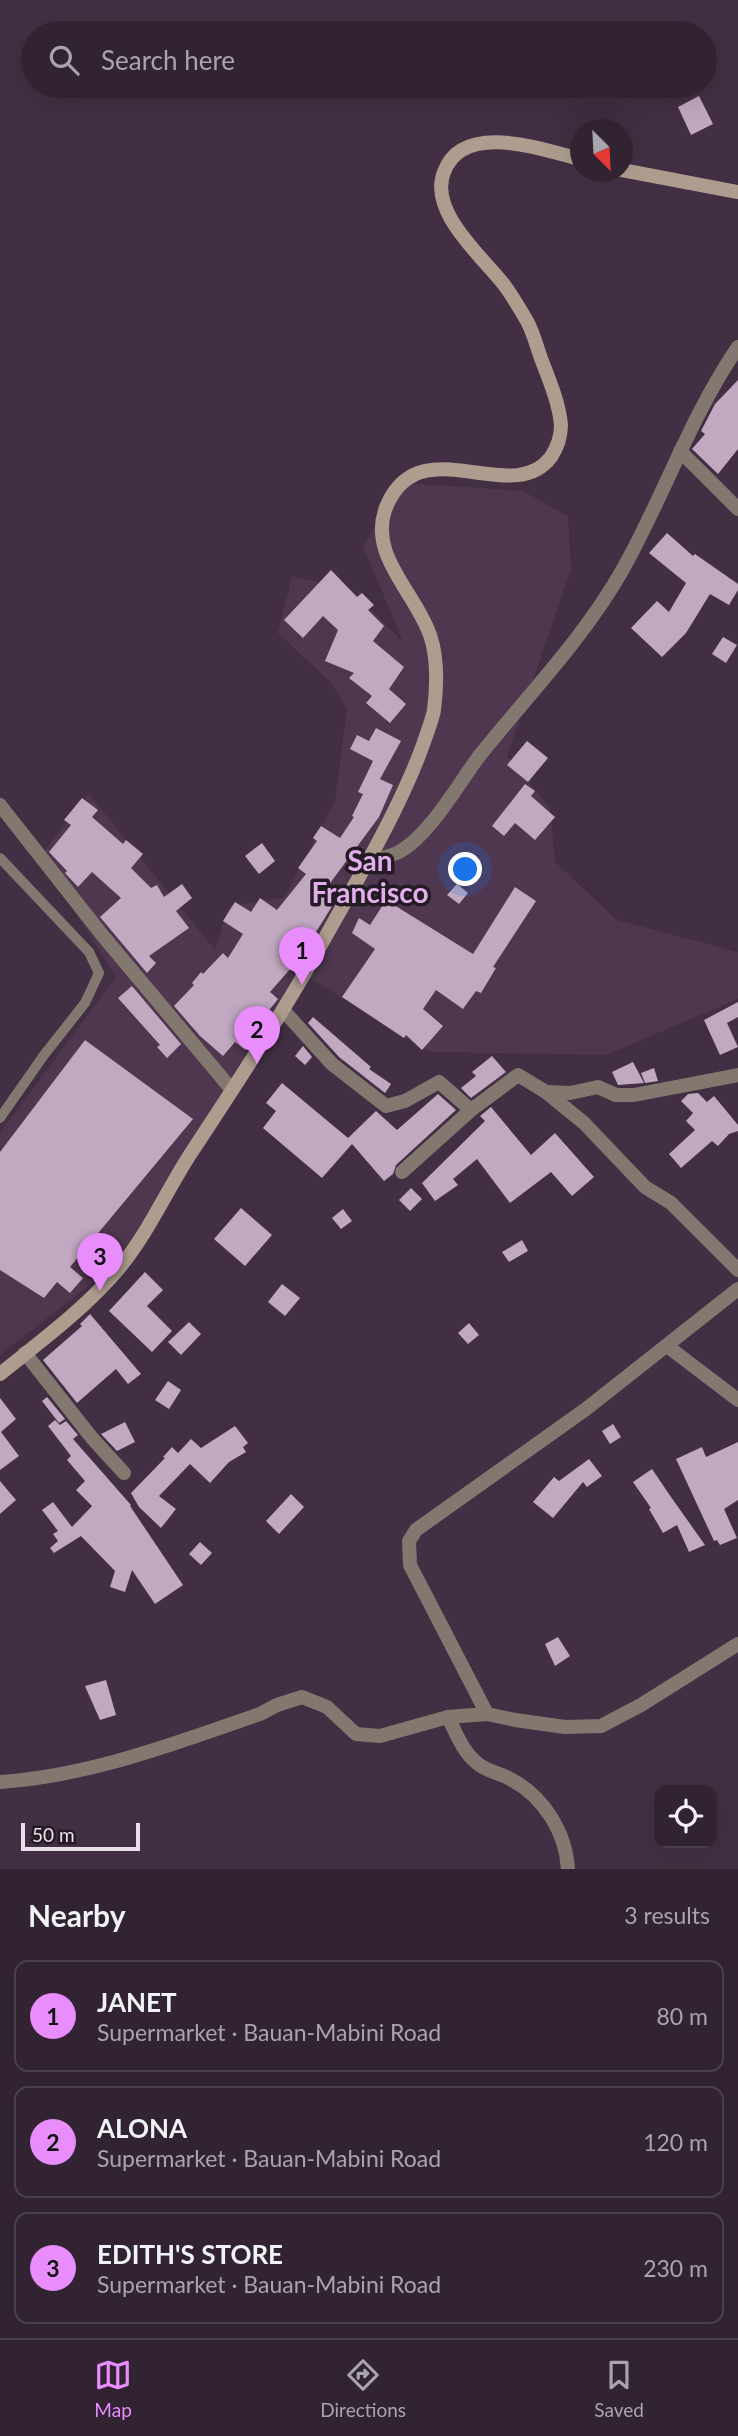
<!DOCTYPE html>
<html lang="en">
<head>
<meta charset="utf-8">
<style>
  body { margin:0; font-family:Lato,sans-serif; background:#3d2f3e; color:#f1f3f6 }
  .controls { position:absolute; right:21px; bottom:21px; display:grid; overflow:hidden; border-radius:14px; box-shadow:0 7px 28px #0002 }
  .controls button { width:63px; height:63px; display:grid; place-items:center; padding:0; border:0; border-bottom:2px solid #4d404d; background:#322332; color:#f1f3f6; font:35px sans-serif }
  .compass { position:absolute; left:570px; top:119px; width:63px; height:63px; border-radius:50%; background:#322332; box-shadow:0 7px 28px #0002; rotate:156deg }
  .scale { position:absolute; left:21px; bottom:18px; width:119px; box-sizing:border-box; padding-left:7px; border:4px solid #ebdfeb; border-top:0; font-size:19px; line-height:24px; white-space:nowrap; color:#ebdfeb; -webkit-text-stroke:5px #241b24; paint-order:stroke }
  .you { position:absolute; left:466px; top:870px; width:24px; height:24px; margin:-18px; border:5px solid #fff; border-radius:50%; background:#1a73e8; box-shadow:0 0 0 10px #1a73e833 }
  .badge { display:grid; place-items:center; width:46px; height:46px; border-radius:50%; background:#e98dfd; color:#111; font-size:23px; font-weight:700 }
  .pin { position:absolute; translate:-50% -58px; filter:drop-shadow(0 2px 4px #0008) }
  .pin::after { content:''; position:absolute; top:37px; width:24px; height:21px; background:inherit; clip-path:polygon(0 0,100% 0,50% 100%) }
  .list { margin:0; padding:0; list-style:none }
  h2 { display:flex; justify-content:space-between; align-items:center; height:91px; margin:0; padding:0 28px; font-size:30px }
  h2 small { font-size:23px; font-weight:400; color:#a8a4ac }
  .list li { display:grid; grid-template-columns:46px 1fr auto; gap:21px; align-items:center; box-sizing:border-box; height:112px; margin:0 14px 14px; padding:0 14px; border:2px solid #4d404d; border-radius:14px }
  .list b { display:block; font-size:26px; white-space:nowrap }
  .list p { margin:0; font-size:23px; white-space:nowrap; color:#a8a4ac }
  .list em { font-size:23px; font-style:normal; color:#a8a4ac }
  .icon { flex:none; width:38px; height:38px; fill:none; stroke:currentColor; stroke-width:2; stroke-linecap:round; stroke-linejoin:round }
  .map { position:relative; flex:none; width:738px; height:1869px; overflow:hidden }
  .search { position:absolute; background:#322332; box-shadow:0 7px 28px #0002; left:21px; right:21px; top:21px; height:77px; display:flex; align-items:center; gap:18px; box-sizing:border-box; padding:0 24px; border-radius:38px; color:#a8a4ac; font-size:26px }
  .sheet { height:469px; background:#322332 }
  nav { display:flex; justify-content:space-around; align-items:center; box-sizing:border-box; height:98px; border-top:2px solid #4d404d; background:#322332; font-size:19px; color:#a8a4ac }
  nav a { display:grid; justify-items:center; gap:4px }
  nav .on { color:#e98dfd }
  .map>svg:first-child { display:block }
  .built { fill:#4f374f }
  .building { fill:#c1a9c1 }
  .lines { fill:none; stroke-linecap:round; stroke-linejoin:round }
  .service { stroke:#83786f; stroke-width:10 }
  .minor { stroke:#83786f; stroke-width:14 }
  .secondary { stroke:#ae9d8f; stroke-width:14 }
  .labels { text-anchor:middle; stroke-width:7; stroke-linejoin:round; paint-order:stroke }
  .quarter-label { font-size:28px; font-weight:bold; fill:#e1afec; stroke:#241b24 }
</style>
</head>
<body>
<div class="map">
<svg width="738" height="1869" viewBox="0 0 738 1869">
  <rect width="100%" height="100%" fill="#422f43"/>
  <path class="built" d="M405,483L523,491L568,516L571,569L507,756L550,808L555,862L617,920L738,952V999L606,1055L429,1052L299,971L115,1265L0,1355V1133L116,977L40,856L89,794L215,950L229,906L284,898L335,801L347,709L330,682L278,633L292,576L350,589L403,642L363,546Z"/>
  <g class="building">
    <path d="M699,96L713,124L691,135L678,107Z"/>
    <path d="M738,380V449L718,474L692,449L705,434L701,431L715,404Z"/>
    <path d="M667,533L693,556L695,554L738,584V590L729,605L710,594L686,633L662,657L631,628L657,601L669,612L686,583L649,553Z"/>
    <path d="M331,570L357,597L362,593L374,605L368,610L384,626L373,641L404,667L389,689L406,704L390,723L366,703L372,696L349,678L354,673L325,661L338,630L323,616L303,638L284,620Z"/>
    <path d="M723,637L737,645L726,663L712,654Z"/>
    <path d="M376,728L401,741L380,779L393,785L379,817L322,894L334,903L293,969L291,968L270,992L278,999L250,1034L254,1037L245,1050L235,1042L223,1056L200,1036L174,1006L194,985L192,983L201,972L203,974L223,953L228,958L243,934L223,921L235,902L251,912L260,898L277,910L306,874L298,868L317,841L313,838L321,826L340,838L354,817L352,816L363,794L358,792L373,761L350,749L357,735L369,741Z"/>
    <path d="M527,741L548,758L528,782L507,765Z"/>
    <path d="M525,784L535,791L531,796L555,817L535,840L515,823L504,836L492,826Z"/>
    <path d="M82,798L98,810L92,817L123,844L126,840L143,854L131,868L151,888L157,885L164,897L182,884L192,898L176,911L189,928L149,956L156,963L147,973L100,917L121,898L92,872L78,887L65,873L67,871L49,852L71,825L64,820Z"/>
    <path d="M262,843L275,861L259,874L245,856Z"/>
    <path d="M457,884L468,893L459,904L447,895Z"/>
    <path d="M515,887L536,901L493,967L496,968L481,993L476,991L463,1009L436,990L423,1009L443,1026L422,1050L406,1035L404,1038L342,997L375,949L352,933L359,918L370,925L386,900L473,954Z"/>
    <path d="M132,986L181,1044L167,1058L157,1047L160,1045L118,998Z"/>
    <path d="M738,1002V1017L727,1023L738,1047L720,1055L704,1020Z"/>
    <path d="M313,1017L371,1067L369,1069L391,1084L385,1093L339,1057L308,1023Z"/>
    <path d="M85,1040L193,1119L70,1267L83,1278L70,1293L57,1282L44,1298L0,1270V1152Z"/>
    <path d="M303,1046L312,1057L305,1065L295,1056Z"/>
    <path d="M492,1056L506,1072L471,1098L461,1088L476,1076L472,1072Z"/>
    <path d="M633,1062L644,1083L618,1085L612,1072Z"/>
    <path d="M654,1068L658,1081L645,1083L641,1073Z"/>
    <path d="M282,1083L348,1138L376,1111L397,1130L438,1094L456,1110L396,1165L393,1174L384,1181L352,1144L322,1178L263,1128L276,1111L266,1103Z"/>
    <path d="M698,1093L707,1102L714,1096L738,1125V1131L729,1134L718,1146L712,1141L681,1168L669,1154L695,1130L686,1121L693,1113L681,1101L688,1094Z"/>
    <path d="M491,1107L531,1155L555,1133L594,1177L572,1196L551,1172L510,1203L477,1159L453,1179L458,1185L435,1201L422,1183L485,1121L480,1116Z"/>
    <path d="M411,1188L422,1199L410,1211L399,1200Z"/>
    <path d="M241,1208L272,1235L245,1266L214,1239Z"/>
    <path d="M343,1209L352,1221L341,1229L332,1218Z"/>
    <path d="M522,1240L528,1251L509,1262L502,1252Z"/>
    <path d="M145,1272L163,1290L147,1306L172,1331L152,1352L109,1311Z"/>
    <path d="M282,1284L300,1298L285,1316L268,1302Z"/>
    <path d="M90,1314L141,1374L128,1384L116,1369L77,1403L43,1360L82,1326L80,1324Z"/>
    <path d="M189,1322L201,1334L181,1355L168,1342Z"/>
    <path d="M469,1323L479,1335L468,1344L458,1333Z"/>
    <path d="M168,1381L181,1390L169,1409L155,1400Z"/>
    <path d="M47,1397L65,1419L59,1423L42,1401Z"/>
    <path d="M0,1398L16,1419L1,1432L19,1456L0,1470Z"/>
    <path d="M55,1420L60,1425L66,1421L78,1435L73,1439L131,1505L130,1506L183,1585L155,1604L132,1570L125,1592L110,1587L115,1571L81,1536L54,1553L50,1548L58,1541L53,1534L58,1531L42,1510L53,1502L72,1527L92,1506L76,1490L85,1481L67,1460L71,1456L48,1426Z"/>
    <path d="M125,1422L135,1442L117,1451L101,1434Z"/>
    <path d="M613,1424L621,1437L610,1444L602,1431Z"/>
    <path d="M235,1426L248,1443L243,1447L246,1452L229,1462L210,1483L190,1464L159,1496L176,1509L161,1528L139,1507L131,1493L165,1458L163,1457L172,1447L178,1453L191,1439L201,1448Z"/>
    <path d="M738,1442V1500L724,1509L737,1538L720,1545L717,1540L714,1541L676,1459L702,1447L706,1457Z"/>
    <path d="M589,1459L602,1476L587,1487L583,1482L553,1518L533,1502L554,1477L559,1481Z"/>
    <path d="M652,1469L671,1497L705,1545L689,1552L677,1525L663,1533L649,1509L651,1508L633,1482Z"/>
    <path d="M0,1481L16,1500L0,1514Z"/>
    <path d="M291,1494L304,1507L279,1534L266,1521Z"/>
    <path d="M200,1542L212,1553L201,1565L189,1554Z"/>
    <path d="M558,1637L570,1656L555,1666L545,1644Z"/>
    <path d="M106,1680L116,1715L100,1720L85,1686Z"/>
  </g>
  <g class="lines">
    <path class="service" d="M0,858L89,952L99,973L85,1003L44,1055L0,1118"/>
    <g class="minor">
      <path d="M680,451L738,509"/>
      <path d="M0,805L103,936L232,1090"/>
      <path d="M368,861C378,858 390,857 399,852C430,835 458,784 480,755C529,694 584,638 623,569C664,496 690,417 738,347"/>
      <path d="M283,1010L332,1064L386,1106L405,1101L439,1082L471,1110"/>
      <path d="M546,1092L570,1093L598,1087L616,1095H634L738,1075"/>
      <path d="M402,1172L471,1110L518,1075L546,1092L584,1123L645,1187L671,1203L738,1270"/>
      <path d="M667,1346L738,1400"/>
      <path d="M25,1353L92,1438L124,1473"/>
      <path d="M487,1714L410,1565L409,1541L416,1530L586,1409L738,1289"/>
      <path d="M448,1717C456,1733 463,1752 477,1763C487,1772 501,1773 512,1780C544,1797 566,1833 568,1869"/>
      <path d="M0,1782C90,1776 176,1743 260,1714L277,1705L302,1697L327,1707L356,1734L380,1736L448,1717L487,1714L515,1720L565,1727L601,1726L641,1705L738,1644"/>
    </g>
    <g class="secondary">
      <path d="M622,170L738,192"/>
      <path d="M0,1374C41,1341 86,1308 120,1267C148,1233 167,1190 191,1153C222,1106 253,1059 282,1011C309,968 333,923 358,879C383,835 407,790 424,742C427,732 432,721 434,710C437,686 438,658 430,635C415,591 366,554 387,505C421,427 512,509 551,457C557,448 561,436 561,425C559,403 550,382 542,361C537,348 534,334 527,321C520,309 513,297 505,286C483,257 428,212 444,172C463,121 541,149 580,159"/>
    </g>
  </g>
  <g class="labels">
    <g class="quarter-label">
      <text x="370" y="871">San<tspan x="370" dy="32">Francisco</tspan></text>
    </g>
  </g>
</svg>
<div class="controls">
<button><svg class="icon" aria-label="locate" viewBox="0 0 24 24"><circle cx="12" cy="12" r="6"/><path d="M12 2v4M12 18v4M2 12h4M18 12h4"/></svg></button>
</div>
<svg class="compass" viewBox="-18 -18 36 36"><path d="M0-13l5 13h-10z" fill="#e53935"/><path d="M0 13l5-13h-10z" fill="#a8a4ac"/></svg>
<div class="scale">50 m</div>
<div class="you"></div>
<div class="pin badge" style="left:302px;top:985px">1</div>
<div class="pin badge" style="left:257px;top:1064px">2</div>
<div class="pin badge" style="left:100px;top:1291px">3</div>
<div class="search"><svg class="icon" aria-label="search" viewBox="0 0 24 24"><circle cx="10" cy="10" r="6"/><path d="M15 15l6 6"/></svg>Search here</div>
</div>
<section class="sheet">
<h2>Nearby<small>3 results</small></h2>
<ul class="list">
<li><span class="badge">1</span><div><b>JANET</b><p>Supermarket · Bauan-Mabini Road</p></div><em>80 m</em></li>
<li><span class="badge">2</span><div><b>ALONA</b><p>Supermarket · Bauan-Mabini Road</p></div><em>120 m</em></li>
<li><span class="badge">3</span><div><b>EDITH'S STORE</b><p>Supermarket · Bauan-Mabini Road</p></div><em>230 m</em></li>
</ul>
</section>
<nav>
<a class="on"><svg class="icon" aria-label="map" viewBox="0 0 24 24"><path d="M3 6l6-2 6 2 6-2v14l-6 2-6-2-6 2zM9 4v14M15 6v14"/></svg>Map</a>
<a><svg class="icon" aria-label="directions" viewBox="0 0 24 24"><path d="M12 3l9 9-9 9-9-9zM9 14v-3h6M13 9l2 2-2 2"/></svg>Directions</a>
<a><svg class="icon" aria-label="saved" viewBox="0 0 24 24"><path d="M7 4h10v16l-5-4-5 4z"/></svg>Saved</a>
</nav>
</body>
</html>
